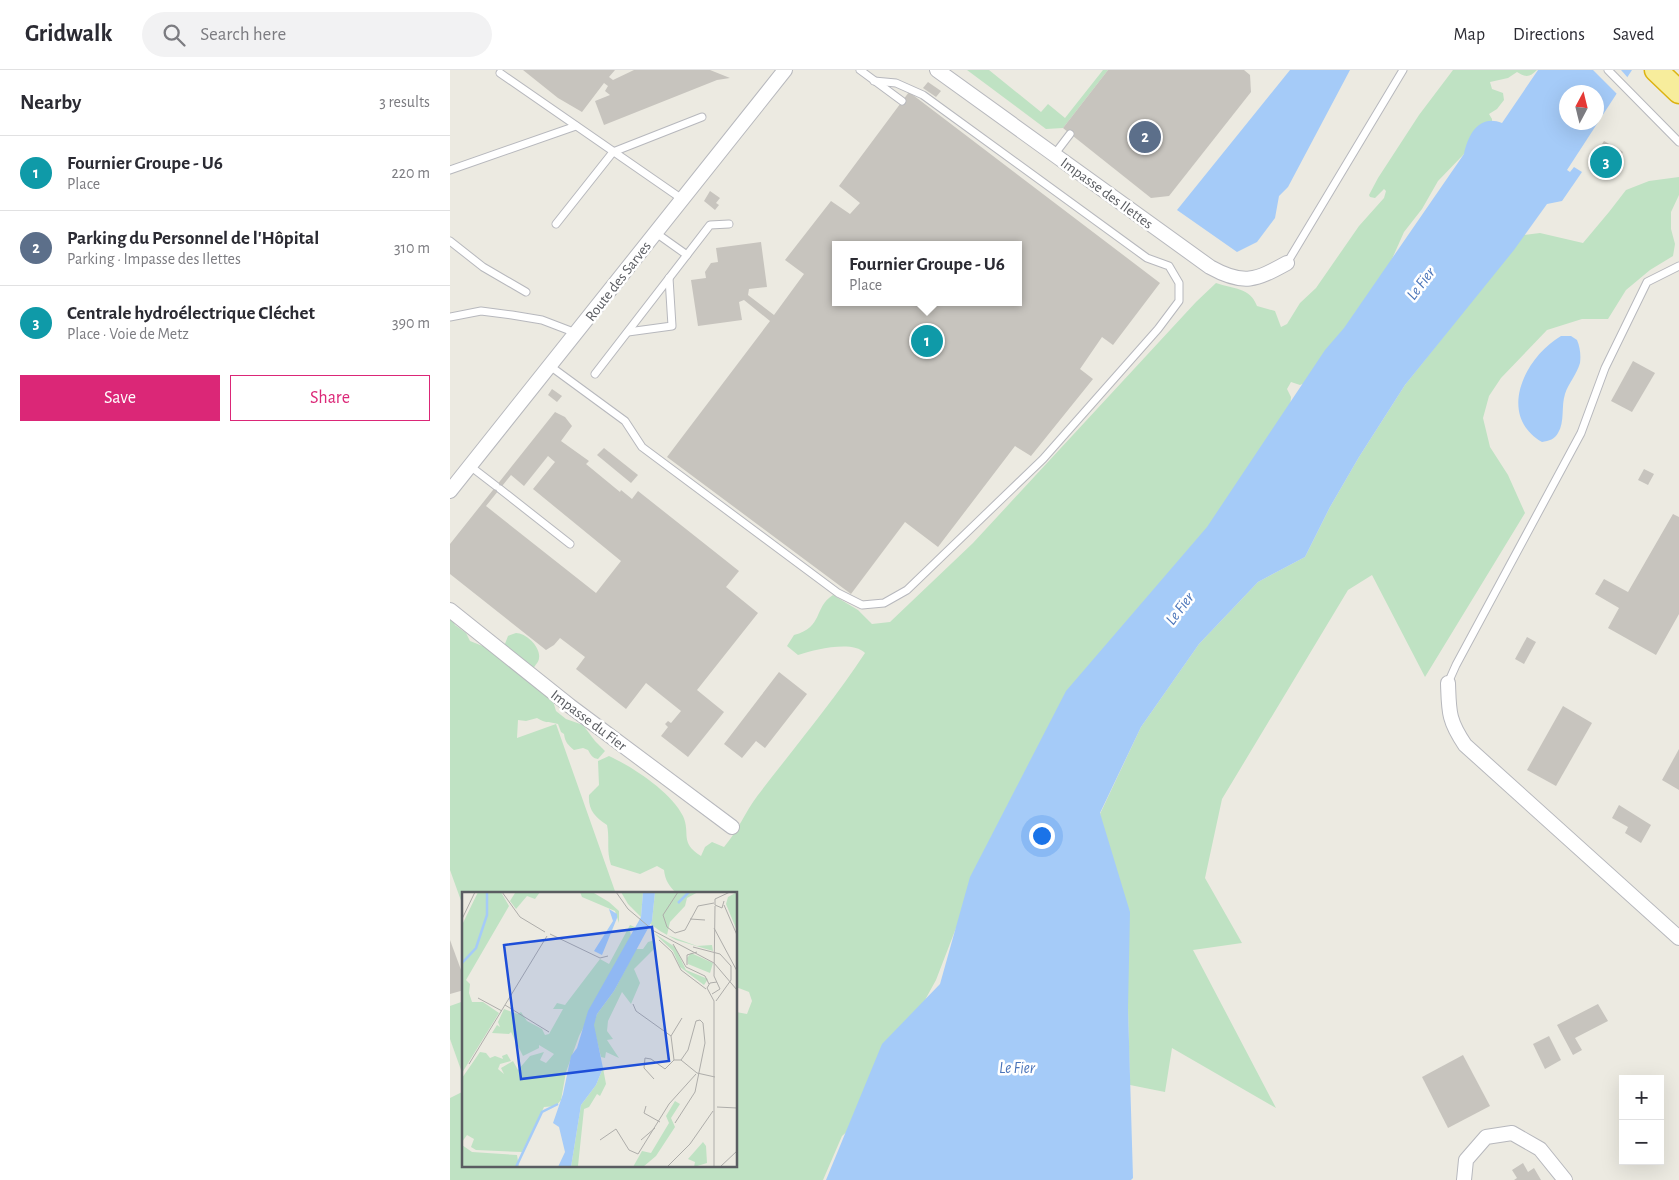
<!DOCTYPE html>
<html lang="en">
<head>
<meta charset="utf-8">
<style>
  body { margin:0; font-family:"Alegreya Sans",sans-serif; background:#f2f2f3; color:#2b2b33 }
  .controls { position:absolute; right:15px; bottom:15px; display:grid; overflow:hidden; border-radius:0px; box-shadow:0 5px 20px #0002 }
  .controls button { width:45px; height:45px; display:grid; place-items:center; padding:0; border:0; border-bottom:1px solid #e1e1e2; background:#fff; color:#2b2b33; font:25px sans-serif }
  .compass { position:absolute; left:1109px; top:15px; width:45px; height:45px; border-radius:50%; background:#fff; box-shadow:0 5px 20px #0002; rotate:7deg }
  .you { position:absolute; left:591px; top:765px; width:18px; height:18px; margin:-12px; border:4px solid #fff; border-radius:50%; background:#1a73e8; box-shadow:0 0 0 8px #1a73e833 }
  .badge { display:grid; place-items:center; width:32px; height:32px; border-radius:50%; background:#db2777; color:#fff; font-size:16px; font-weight:700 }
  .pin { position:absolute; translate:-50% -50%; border:2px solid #fff; box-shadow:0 1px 5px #0006 }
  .popup { position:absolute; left:382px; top:171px; width:190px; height:65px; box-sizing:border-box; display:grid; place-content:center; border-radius:0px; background:#fff; filter:drop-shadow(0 1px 4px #0005); font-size:16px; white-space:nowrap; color:#7c7c81 }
  .popup b { font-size:19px; color:#2b2b33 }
  .popup::after { content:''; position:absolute; left:50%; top:100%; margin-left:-10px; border:10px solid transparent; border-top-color:#fff }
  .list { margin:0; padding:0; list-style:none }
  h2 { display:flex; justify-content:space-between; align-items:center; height:65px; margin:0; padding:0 20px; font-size:21px }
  h2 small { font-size:16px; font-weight:400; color:#7c7c81 }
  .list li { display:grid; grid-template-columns:32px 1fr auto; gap:15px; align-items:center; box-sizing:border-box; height:75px; padding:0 20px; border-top:1px solid #e1e1e2 }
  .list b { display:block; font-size:19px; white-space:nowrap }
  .list p { margin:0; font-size:16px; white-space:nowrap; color:#7c7c81 }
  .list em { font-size:16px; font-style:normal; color:#7c7c81 }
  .actions { display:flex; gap:10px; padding:15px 20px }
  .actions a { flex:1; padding:11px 0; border:1px solid #db2777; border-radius:0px; text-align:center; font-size:18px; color:#db2777 }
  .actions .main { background:#db2777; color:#fff }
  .icon { flex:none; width:28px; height:28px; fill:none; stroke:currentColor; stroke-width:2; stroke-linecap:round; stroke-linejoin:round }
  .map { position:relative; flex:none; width:1229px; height:1110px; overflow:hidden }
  header { display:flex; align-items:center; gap:30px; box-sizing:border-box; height:70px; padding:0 25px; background:#fff; border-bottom:1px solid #e1e1e2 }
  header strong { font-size:24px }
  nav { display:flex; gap:28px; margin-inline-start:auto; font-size:18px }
  .search { width:350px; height:45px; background:#f2f2f3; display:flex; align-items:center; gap:12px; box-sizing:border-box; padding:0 18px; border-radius:28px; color:#7c7c81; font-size:19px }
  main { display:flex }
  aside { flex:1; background:#fff }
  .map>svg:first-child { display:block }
  .green { fill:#bfe2c3 }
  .water { fill:#a5cbf8; fill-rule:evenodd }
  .pier { fill:#eceae1 }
  .building { fill:#c7c4be; fill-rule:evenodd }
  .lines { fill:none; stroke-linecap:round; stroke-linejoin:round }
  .service-casing { stroke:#b7b8bd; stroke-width:9 }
  .minor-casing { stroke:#b7b8bd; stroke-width:16 }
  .trunk-casing { stroke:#ddb310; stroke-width:25 }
  .service { stroke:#fff; stroke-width:7 }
  .minor { stroke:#fff; stroke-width:14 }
  .trunk { stroke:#f7ed9c; stroke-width:22 }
  .labels { text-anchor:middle; stroke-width:5; stroke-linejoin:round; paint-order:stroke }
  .street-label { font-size:15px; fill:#5a5c61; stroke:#fff }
  .water-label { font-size:16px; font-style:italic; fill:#4a74b9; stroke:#fff }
  .inset-river { fill:none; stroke:#a5cbf8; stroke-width:2.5 }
  .inset-road { fill:none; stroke:#aeadaa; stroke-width:1 }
  .view { fill:#1d4ed8; fill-opacity:0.15; stroke:#1d4ed8; stroke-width:2.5 }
  .inset-edge { fill:none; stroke:#5a5c61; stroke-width:2.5 }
</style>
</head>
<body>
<header>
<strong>Gridwalk</strong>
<div class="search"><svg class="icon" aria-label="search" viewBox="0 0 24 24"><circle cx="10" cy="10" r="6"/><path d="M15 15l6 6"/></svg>Search here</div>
<nav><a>Map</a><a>Directions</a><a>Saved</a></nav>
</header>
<main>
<aside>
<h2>Nearby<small>3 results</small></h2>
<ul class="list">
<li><span class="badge" style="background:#0f9aa8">1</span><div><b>Fournier Groupe - U6</b><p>Place</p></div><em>220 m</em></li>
<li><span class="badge" style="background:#5c6f8a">2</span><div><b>Parking du Personnel de l'Hôpital</b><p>Parking · Impasse des Ilettes</p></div><em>310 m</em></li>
<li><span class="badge" style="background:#0f9aa8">3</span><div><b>Centrale hydroélectrique Cléchet</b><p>Place · Voie de Metz</p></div><em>390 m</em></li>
</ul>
<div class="actions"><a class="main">Save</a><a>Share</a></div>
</aside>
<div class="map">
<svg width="1229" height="1110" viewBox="0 0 1229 1110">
  <rect width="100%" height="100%" fill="#eceae1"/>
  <g class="green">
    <path d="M517,0H539L591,42L598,34L615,48L653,0H658L613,58L596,59Z"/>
    <path d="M1003,0H1087C1080,7 1076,8 1067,2L1058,8L1040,12L1042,19L1053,23L1054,30L1047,39L1039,44L1042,49V55L988,111L972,139L954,162L938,198L862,310L850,315L841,312L837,319L841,327L840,339L506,858L486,910L408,1052L392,1066L373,1110H0V1028L14,1021V1096H286V942L297,944L302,931L299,922L286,917V824H227C219,816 215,810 214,800L207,796L190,804L161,795C156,780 160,770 157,755C145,747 138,740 139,725L149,715L148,691L159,686C183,697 221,722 233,746C241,764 229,772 251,786L255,777L262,772L274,777C288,761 295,742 308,725C344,678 382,633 415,583C402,570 364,580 348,585L337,576L344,565C374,557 363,538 383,525L408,540L422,554L440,552L523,473L746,232L766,213C783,219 800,217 807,236L825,241L831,257L837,254L850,233L866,218L909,156L934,128L936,121L934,119L925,128L920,127L919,125L928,108L969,45Z"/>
    <path d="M1229,107V125L1221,142V159L1225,174L1223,186L1200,200L1176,220L1158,249H1132L1097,260L1051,308L1039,326L1033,348L1040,377L1058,405L1075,443L975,607L922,505L898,520L772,729L755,808L792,873L743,880L826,1038L722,978L715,1022L680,1015L678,938L650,744L691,657L749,574L808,512L855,487L880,437L909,387L955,315L1074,165L1090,163L1133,173L1159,142L1176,120L1199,111Z"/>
    <path d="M0,543L5,555L16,563L20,571L45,581L53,579L58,566C60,565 63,564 66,563C76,563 91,577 89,588C89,592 85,595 83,599L103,631L106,641L116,649L133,655L145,671L155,681L148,689C142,688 141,685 138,680L133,678L124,680C118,675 115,672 114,664L111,662L108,654C99,651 96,654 87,648L76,651L68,650L67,668L106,654L166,824H14V839L0,800Z"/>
    <path d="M14,931V999L11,1000L0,969V936Z"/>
  </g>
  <g class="water">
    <path d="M840,0H900L838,117L829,126L825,148L807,172L787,182L727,140Z"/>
    <path d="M1088,0H1182L1117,100L1120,102L1124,97L1132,102L1112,131L1097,134L1064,180L955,315L909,387L880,437L855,487L808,512L749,574L691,657L650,743L680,842L678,938L683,1108L681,1110H376L432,974L490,914L520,807L616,621L757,457L875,280L894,258L1014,84C1018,65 1029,44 1052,53ZM1116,22H1146V52H1116Z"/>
    <path d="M1111,266H1121L1127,270C1130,277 1131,285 1130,293C1127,304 1118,314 1115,324C1111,336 1115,352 1108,363C1105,369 1099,371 1092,372C1046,345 1075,287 1111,266Z"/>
  </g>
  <path class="pier" d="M1143,0H1171L1179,9L1168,25Z"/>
  <g class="building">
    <path d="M73,0H165L159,7L163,10L184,0H260L280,8L267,10L154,55L145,31L160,25L155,21L158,16L154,13L132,42L108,28Z"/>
    <path d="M658,0H794L800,5L801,22L719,126L701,128L613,58Z"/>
    <path d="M478,12L491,21L486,27L473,18Z"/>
    <path d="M459,22L710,213L663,275L652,267L630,299L643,309L581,386L565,376L488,477L455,452L401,524L217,387L320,251L294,230L289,232L292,250L248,256L241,210L256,208L255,202L261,193L268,192L266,178L311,172L317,217L299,219L298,225L324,245L354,204L335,190L381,131L400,144L410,133L389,116ZM386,175H568V232H386Z"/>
    <path d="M1154,71L1173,82L1158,105L1143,96L1148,89L1144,86Z"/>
    <path d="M260,121L270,128L266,133L269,135L265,140L254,131Z"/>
    <path d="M1183,291L1205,303L1182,342L1161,331Z"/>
    <path d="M102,319L112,326L107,332L98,325Z"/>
    <path d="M105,342L115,347L122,356L111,371L139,391L136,394L170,422L171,420L182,429L188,421L289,501L276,517L308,543L247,620L274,642L238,687L211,666L218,657L215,654L218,651L221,653L231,641L196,613L176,639L126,599L135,587L110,568L104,575L96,580L0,504V474ZM98,386L105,392L83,419L171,491L146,523L36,436L61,405L74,416Z"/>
    <path d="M154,378L188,405L181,413L147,385Z"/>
    <path d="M1194,399L1204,404L1198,415L1188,410Z"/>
    <path d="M1223,444L1229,447V544L1206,585L1158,558L1169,538L1145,524L1154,509L1178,522Z"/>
    <path d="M1077,567L1086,572L1074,594L1065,589Z"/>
    <path d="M329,602L357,624L315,678L306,671L292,688L274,674Z"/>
    <path d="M1113,636L1142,653L1106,716L1077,700Z"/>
    <path d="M1229,679V720L1212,710Z"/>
    <path d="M1169,735L1201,755L1191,773L1175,763L1178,757L1162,748Z"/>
    <path d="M0,870L14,908V920L0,924Z"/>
    <path d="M1148,934L1158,951L1125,968L1132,980L1123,985L1107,955Z"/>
    <path d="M1099,966L1111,990L1095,999L1083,974Z"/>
    <path d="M1013,985L1040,1036L998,1058L972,1007Z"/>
    <path d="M1073,1093L1078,1102L1084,1098L1091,1110H1064L1067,1108L1062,1100Z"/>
  </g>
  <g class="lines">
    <g class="service-casing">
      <g id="service">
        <path d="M410,0L452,31"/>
        <path d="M1158,0L1229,72"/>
        <path d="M50,3L232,129"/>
        <path d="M604,85L620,64"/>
        <path d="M0,100L126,56"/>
        <path d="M106,154L163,82L252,47"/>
        <path d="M206,163L237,185"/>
        <path d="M0,171L33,197L76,222"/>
        <path d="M837,193L953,0"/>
        <path d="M0,247L31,241L62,245L92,250L126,263"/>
        <path d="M178,262L222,256L219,208"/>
        <path d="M100,296L175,351L192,377L388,523L412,535L434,533L457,520L593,389L708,259L729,231V213L719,196L697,188L473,25L446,13L424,11"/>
        <path d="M145,304L260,155L279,154"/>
        <path d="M20,396L46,416"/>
        <path d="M50,419L120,474"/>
        <path d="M998,613L1006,595L1131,363L1155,298L1197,212L1229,196"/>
      </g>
    </g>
    <g class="minor-casing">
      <g id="minor">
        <path d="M487,0L760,197C794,216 806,210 837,193"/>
        <path d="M0,421L335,0"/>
        <path d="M0,540L120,636L282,757"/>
        <path d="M998,613C999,641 998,650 1015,675L1229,868"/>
        <path d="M1014,1110L1016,1090L1036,1067L1062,1063L1090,1079L1115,1110"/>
      </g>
    </g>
    <g class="trunk-casing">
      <path id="trunk" d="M1206,0L1229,22"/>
    </g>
    <use href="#service" class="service"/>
    <use href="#minor" class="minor"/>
    <use href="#trunk" class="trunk"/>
  </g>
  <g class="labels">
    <g class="street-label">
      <text transform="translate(657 123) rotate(36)" y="5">Impasse des Ilettes</text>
      <text transform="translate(168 211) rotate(-52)" y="5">Route des Sarves</text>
      <text transform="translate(139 650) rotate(37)" y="5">Impasse du Fier</text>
    </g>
    <g class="water-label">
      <text transform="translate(970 213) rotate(-53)" y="6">Le Fier</text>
      <text transform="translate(729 538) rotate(-53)" y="6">Le Fier</text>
      <text x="567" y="1003">Le Fier</text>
    </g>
  </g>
  <g transform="translate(12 822)">
    <rect width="275" height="275" fill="#eceae1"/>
    <path d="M16,0H39L47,14L4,88L8,92L7,101L10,110H21L37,121L0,181V33ZM78,0L73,7L65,4L54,17L48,9L53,1ZM118,0L132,1L147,10L157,19V31L153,19L120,5ZM159,0H181L179,25L166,12ZM193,0H236L225,6L223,14L208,30L205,43L235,54L250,53L251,59L214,48L198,39L187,31L190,29ZM275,0V39L264,12L266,5ZM168,33L175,36L168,39L169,44L117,144L104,180L99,208L94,214L82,215L60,260L14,258L9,255L12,247L5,243L0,250V186L18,160L24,161L28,166L33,164L41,167L40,164L45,162L49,169L38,172L36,177L42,182L39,176L51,169L56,178L68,164L82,160L78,168L84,171L92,162L77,153V156L61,164L49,140L47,142L30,141L35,133L38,135L36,130L42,117L56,122L59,120L65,129L80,137L83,143L87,142L101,117H91L95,111L103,113L138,67L147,72ZM192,41L213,55L224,78L246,87L242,93L218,75L211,59ZM193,48L192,57L172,77L178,91L169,112L160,100L146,129L145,139L151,147L145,148L157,166L144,160L143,166L139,165L131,133L135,122L152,99L174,57H181L186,50ZM229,61L251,71L248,81L226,72L225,66ZM141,176L144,192L138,204L135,202L127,215L122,217L116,274L109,275L119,213L134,193ZM213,209L218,212L209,226L213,235L194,264L181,275H171L180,259L189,261L207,231L204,224ZM241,250L244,254L245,271L232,275L233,270L226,267ZM0,253L10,260L55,263L57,275H0Z" fill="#bfe2c3"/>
    <path d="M181,0H193L190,29L152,99L135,122L132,133L141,176L134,193L119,213L109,275H96L103,260L97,235L91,231L101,202L109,164L115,156L126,119L179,25ZM147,17L155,22V26L140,63L132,59L151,29Z" fill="#a5cbf8"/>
    <path class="inset-river" d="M216,11L227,0M0,71L14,56L25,23V0M54,275L80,220L96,212"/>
    <path class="inset-road" d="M40,0L58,25L83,40M154,0L166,17L192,39L252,71L275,98M216,0L201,23L205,35L213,41L223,38L236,14L252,11M262,9L260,16L253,13V7L268,0M262,13L275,43M0,27L13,0M228,27L243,28M252,36L275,79M88,42L138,66L146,64M197,48L210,60L219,78L244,97M211,52L224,75L243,84L247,92M231,55L258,62L269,74V88L254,109M225,73V63L235,60M250,102L258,97L252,84L253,14M16,106L40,119M171,112L174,119L209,144L212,168M43,113L87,140M209,144L220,126M7,172L85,44M192,187L182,176L183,166L189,167L203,177L212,168H219L235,181L253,185M184,214L182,221L198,230M255,215L275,216M213,231L233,200L243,151L241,131L238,128L234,129L226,158L219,168M138,248L154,237L167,258L176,262L207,212L234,182M179,248L193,236M205,275L228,252L251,219M252,275V109L245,96L248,91L255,90M258,275L275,259"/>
    <path class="view" d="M190,35L207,169L59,187L42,53Z"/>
    <rect width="275" height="275" class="inset-edge"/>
  </g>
</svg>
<div class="controls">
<button>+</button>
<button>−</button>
</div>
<svg class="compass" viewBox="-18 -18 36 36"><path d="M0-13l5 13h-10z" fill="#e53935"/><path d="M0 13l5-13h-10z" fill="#7c7c81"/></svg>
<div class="you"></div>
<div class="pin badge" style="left:477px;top:271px;background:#0f9aa8">1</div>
<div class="popup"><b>Fournier Groupe - U6</b>Place</div>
<div class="pin badge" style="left:695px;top:67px;background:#5c6f8a">2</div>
<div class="pin badge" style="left:1156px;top:92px;background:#0f9aa8">3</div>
</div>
</main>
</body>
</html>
